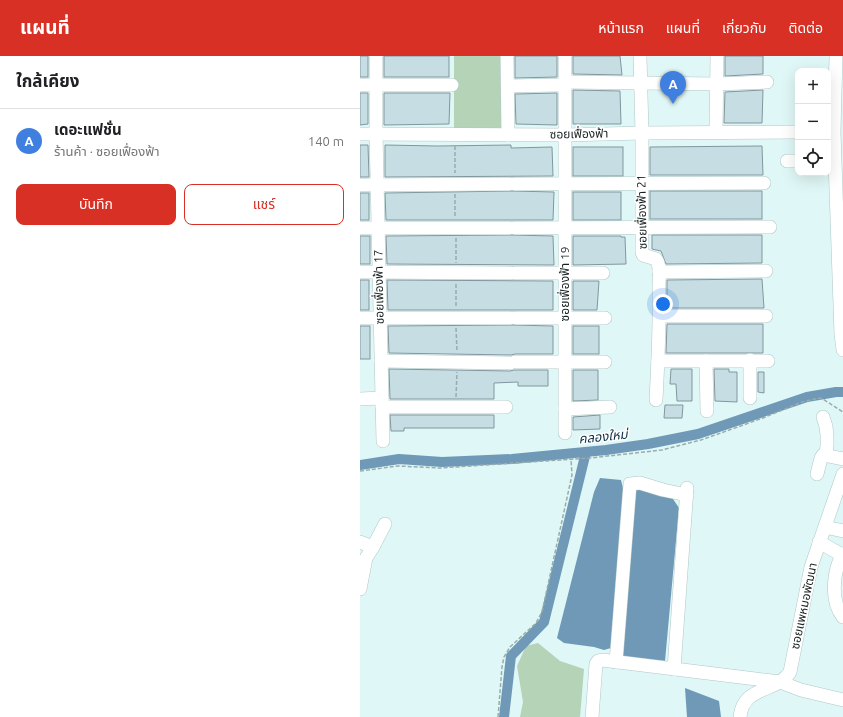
<!DOCTYPE html>
<html lang="th">
<head>
<meta charset="utf-8">
<style>
  body { margin:0; font-family:Ubuntu,"Noto Sans Thai",sans-serif; background:#f2f2f2; color:#202124 }
  .controls { position:absolute; right:12px; top:12px; display:grid; overflow:hidden; border-radius:8px; box-shadow:0 4px 16px #0002 }
  .controls button { width:36px; height:36px; display:grid; place-items:center; padding:0; border:0; border-bottom:1px solid #e0e0e0; background:#fff; color:#202124; font:20px sans-serif }
  .you { position:absolute; left:303px; top:248px; width:14px; height:14px; margin:-10px; border:3px solid #fff; border-radius:50%; background:#1a73e8; box-shadow:0 0 0 6px #1a73e833 }
  .badge { display:grid; place-items:center; width:26px; height:26px; border-radius:50%; background:#d93025; color:#fff; font-size:13px; font-weight:700 }
  .pin { position:absolute; translate:-50% -33px; filter:drop-shadow(0 1px 2px #0008) }
  .pin::after { content:''; position:absolute; top:21px; width:14px; height:12px; background:inherit; clip-path:polygon(0 0,100% 0,50% 100%) }
  .list { margin:0; padding:0; list-style:none }
  h2 { display:flex; justify-content:space-between; align-items:center; height:52px; margin:0; padding:0 16px; font-size:17px }
  h2 small { font-size:13px; font-weight:400; color:#757577 }
  .list li { display:grid; grid-template-columns:26px 1fr auto; gap:12px; align-items:center; box-sizing:border-box; height:64px; padding:0 16px; border-top:1px solid #e0e0e0 }
  .list b { display:block; font-size:15px; white-space:nowrap }
  .list p { margin:0; font-size:13px; white-space:nowrap; color:#757577 }
  .list em { font-size:13px; font-style:normal; color:#757577 }
  .actions { display:flex; gap:8px; padding:12px 16px }
  .actions a { flex:1; padding:9px 0; border:1px solid #d93025; border-radius:8px; text-align:center; font-size:14px; color:#d93025 }
  .actions .main { background:#d93025; color:#fff }
  .icon { flex:none; width:22px; height:22px; fill:none; stroke:currentColor; stroke-width:2; stroke-linecap:round; stroke-linejoin:round }
  .map { position:relative; flex:none; width:483px; height:661px; overflow:hidden }
  header { display:flex; align-items:center; gap:24px; box-sizing:border-box; height:56px; padding:0 20px; background:#d93025; color:#fff }
  header strong { font-size:19px }
  nav { display:flex; gap:22px; margin-inline-start:auto; font-size:14px }
  main { display:flex }
  aside { flex:1; background:#fff }
  .map>svg:first-child { display:block }
  .green { fill:#b5d3b7 }
  .water { fill:#6f99b7 }
  .lines { fill:none; stroke-linecap:round; stroke-linejoin:round }
  .canal { stroke:#6f99b7; stroke-width:10 }
  .building { fill:#c7dde4; stroke:#82979d }
  .minor-casing { stroke:#b0c7c6; stroke-width:14 }
  .path { stroke:#99acab; stroke-width:1.5; stroke-dasharray:4 2; stroke-linecap:butt }
  .minor { stroke:#fff; stroke-width:13 }
  .labels { text-anchor:middle; stroke-width:3; stroke-linejoin:round; paint-order:stroke }
  .street-label { font-size:12px; fill:#182121; stroke:#fff }
  .water-label { font-size:13px; font-style:italic; fill:#0c2f45; stroke:#fff }
</style>
</head>
<body>
<header>
<strong>แผนที่</strong>
<nav><a>หน้าแรก</a><a>แผนที่</a><a>เกี่ยวกับ</a><a>ติดต่อ</a></nav>
</header>
<main>
<aside>
<h2>ใกล้เคียง<small></small></h2>
<ul class="list">
<li><span class="badge" style="background:#3f7fe0">A</span><div><b>เดอะแฟชั่น</b><p>ร้านค้า · ซอยเฟื่องฟ้า</p></div><em>140 m</em></li>
</ul>
<div class="actions"><a class="main">บันทึก</a><a>แชร์</a></div>
</aside>
<div class="map">
<svg width="483" height="661" viewBox="0 0 483 661">
  <rect width="100%" height="100%" fill="#dff7f6"/>
  <g class="green">
    <path d="M94,0H141L142,72H94Z"/>
    <path d="M178,587L200,605L224,613L220,661H160L163,646L157,610L166,590Z"/>
  </g>
  <g class="water">
    <path d="M240,422L261,424L266,444L251,592L244,594L234,591L204,587L197,582L234,436Z"/>
    <path d="M289,430L311,440L319,452L305,605L259,600L276,434Z"/>
    <path d="M325,632L359,645L361,661H327Z"/>
  </g>
  <g class="lines">
    <g class="canal">
      <path d="M0,409L39,403L82,406L152,403L246,394L288,388L338,378L447,341L476,336H483"/>
      <path d="M144,661L151,600L184,566L226,396"/>
    </g>
  </g>
  <g class="building">
    <rect x="0" y="0" width="8" height="21"/>
    <rect x="24" y="0" width="65" height="21"/>
    <path d="M155,0H197V21L155,22Z"/>
    <path d="M213,0H260L262,19L213,18Z"/>
    <path d="M365,0H403V18L365,20Z"/>
    <path d="M213,34L260,35L261,68H213Z"/>
    <path d="M403,34L402,67H364L365,36Z"/>
    <path d="M0,37H8V68L0,69Z"/>
    <path d="M24,37H90L89,68L24,69Z"/>
    <path d="M197,37V69L156,68L155,38Z"/>
    <path d="M0,89H8L9,121H0Z"/>
    <path d="M25,89L77,90L151,89V92L192,91L193,120L25,121Z"/>
    <path d="M402,90L403,119H290V91Z"/>
    <rect x="213" y="91" width="50" height="29"/>
    <path d="M152,135L194,136L193,164H26L25,137Z"/>
    <rect x="290" y="135" width="112" height="28"/>
    <rect x="213" y="136" width="48" height="28"/>
    <rect x="0" y="137" width="9" height="27"/>
    <path d="M152,179L193,180L194,209L27,208L26,180Z"/>
    <path d="M292,179H402V207L306,208L301,195L292,193Z"/>
    <rect x="0" y="180" width="10" height="28"/>
    <path d="M213,180H261V181H265L266,208L213,209Z"/>
    <path d="M402,223L404,252H307V224Z"/>
    <rect x="0" y="224" width="9" height="30"/>
    <path d="M27,224L193,225V254H28Z"/>
    <path d="M213,225H239L237,254H213Z"/>
    <path d="M307,268H403V297H306Z"/>
    <path d="M153,269L193,270V298H155L151,299L29,297L28,270Z"/>
    <rect x="0" y="270" width="10" height="33"/>
    <rect x="213" y="270" width="26" height="28"/>
    <path d="M29,313L150,315L154,314H188V330H158V326L134,327V343H30Z"/>
    <path d="M311,313H332V345H317L316,328H310Z"/>
    <path d="M354,313H369V316H377V346L355,345Z"/>
    <path d="M213,314H238V344L213,345Z"/>
    <path d="M398,316H404V337L398,336Z"/>
    <path d="M305,349H323L322,362H304Z"/>
    <path d="M30,359H134V372H44V375H31Z"/>
    <path d="M240,359V373L213,374V361Z"/>
  </g>
  <g class="lines">
    <g class="minor-casing">
      <g id="minor">
        <path d="M16,0V78L23,385"/>
        <path d="M147,0L148,79"/>
        <path d="M280,0L282,77V196L283,199L296,203C301,210 299,222 299,230C300,268 298,306 296,344"/>
        <path d="M476,0L474,76L481,278L483,294"/>
        <path d="M205,26L357,28L407,26"/>
        <path d="M0,29H92"/>
        <path d="M148,30L200,29"/>
        <path d="M356,76L357,0"/>
        <path d="M0,78L205,79L282,77L438,76"/>
        <path d="M427,105H438"/>
        <path d="M155,128L404,127"/>
        <path d="M0,129L149,128"/>
        <path d="M0,172H149"/>
        <path d="M155,172L410,171"/>
        <path d="M0,216L150,217"/>
        <path d="M299,216L406,215"/>
        <path d="M155,217H243"/>
        <path d="M300,260H406"/>
        <path d="M0,262H150"/>
        <path d="M156,262H245"/>
        <path d="M390,304V342"/>
        <path d="M21,305L150,307"/>
        <path d="M298,305H408"/>
        <path d="M346,305L347,355"/>
        <path d="M155,306H245"/>
        <path d="M0,343L22,342"/>
        <path d="M22,351H146"/>
        <path d="M205,353L250,351"/>
        <path d="M463,361C468,373 468,386 466,399"/>
        <path d="M205,377V0"/>
        <path d="M457,418L461,402L463,399L483,403"/>
        <path d="M465,471L483,475"/>
        <path d="M0,486L13,491"/>
        <path d="M459,486L482,499"/>
        <path d="M483,498C473,514 470,545 483,561"/>
        <path d="M0,533L6,502L13,491L25,468"/>
        <path d="M256,606L270,428L280,427L303,434L327,439"/>
        <path d="M314,613L327,432"/>
        <path d="M232,661L236,608L238,605L242,604L420,626L441,634L483,644"/>
        <path d="M380,661C383,629 417,637 430,616L451,511L483,418"/>
      </g>
    </g>
    <g class="path">
      <path d="M95,90V117"/>
      <path d="M95,138V161"/>
      <path d="M96,182V207"/>
      <path d="M96,228V251"/>
      <path d="M96,272L97,295"/>
      <path d="M96,341L97,316"/>
      <path d="M0,415L38,410L80,412L230,402L302,394L341,384L403,362L442,346L459,342L463,343L483,356"/>
      <path d="M138,661L142,611L144,601L150,591L176,567L182,556L212,419L211,403"/>
    </g>
    <use href="#minor" class="minor"/>
  </g>
  <g class="labels">
    <g class="street-label">
      <text transform="translate(219 78) rotate(-1)" y="4">ซอยเฟื่องฟ้า</text>
      <text transform="translate(282 156) rotate(-91)" y="4">ซอยเฟื่องฟ้า 21</text>
      <text transform="translate(205 228) rotate(-90)" y="4">ซอยเฟื่องฟ้า 19</text>
      <text transform="translate(19 231) rotate(-91)" y="4">ซอยเฟื่องฟ้า 17</text>
      <text transform="translate(444 550) rotate(-78)" y="4">ซอยแพหมอพัฒนา</text>
    </g>
    <g class="water-label">
      <text transform="translate(243 380) rotate(-6)" y="5">คลองใหม่</text>
    </g>
  </g>
</svg>
<div class="controls">
<button>+</button>
<button>−</button>
<button><svg class="icon" aria-label="locate" viewBox="0 0 24 24"><circle cx="12" cy="12" r="6"/><path d="M12 2v4M12 18v4M2 12h4M18 12h4"/></svg></button>
</div>
<div class="you"></div>
<div class="pin badge" style="left:313px;top:48px;background:#3f7fe0">A</div>
</div>
</main>
</body>
</html>
